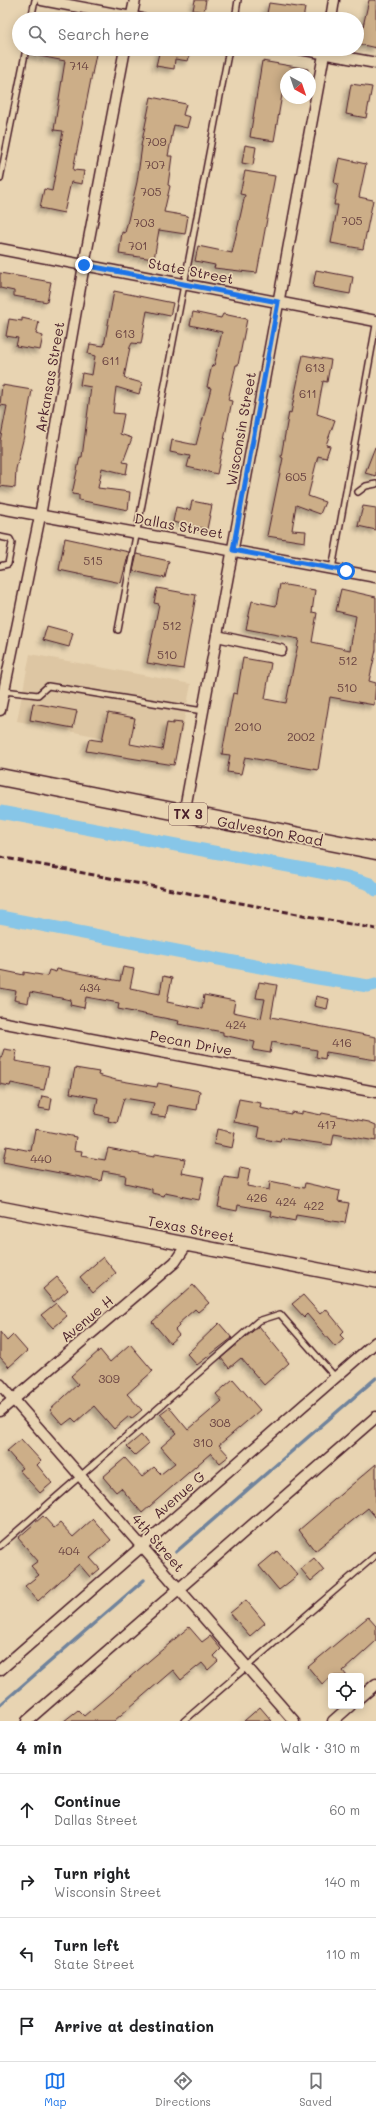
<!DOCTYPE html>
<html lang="en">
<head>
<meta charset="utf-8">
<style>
  body { margin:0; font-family:Mali,sans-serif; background:#f2f2f2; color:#202124 }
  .controls { position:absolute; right:12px; bottom:12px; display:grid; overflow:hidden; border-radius:4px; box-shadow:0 2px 10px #0003 }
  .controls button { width:36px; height:36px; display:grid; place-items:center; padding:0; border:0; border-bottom:1px solid #e0e0e0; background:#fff; color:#202124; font:20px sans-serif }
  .compass { position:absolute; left:280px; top:68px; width:36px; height:36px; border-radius:50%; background:#fff; box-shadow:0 2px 10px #0003; rotate:140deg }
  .stop { position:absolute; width:12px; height:12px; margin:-9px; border:3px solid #1a73e8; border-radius:50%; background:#fff }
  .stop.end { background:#1a73e8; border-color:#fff; box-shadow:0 1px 4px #0008 }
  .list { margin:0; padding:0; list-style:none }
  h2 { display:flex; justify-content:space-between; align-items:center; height:52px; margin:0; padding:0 16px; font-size:17px }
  h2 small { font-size:13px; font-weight:400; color:#757577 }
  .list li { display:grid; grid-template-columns:26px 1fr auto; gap:12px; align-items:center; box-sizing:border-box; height:72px; padding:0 16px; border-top:1px solid #e0e0e0 }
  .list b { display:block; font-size:15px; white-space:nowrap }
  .list p { margin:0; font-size:13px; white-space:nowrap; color:#757577 }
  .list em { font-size:13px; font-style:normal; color:#757577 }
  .icon { flex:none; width:22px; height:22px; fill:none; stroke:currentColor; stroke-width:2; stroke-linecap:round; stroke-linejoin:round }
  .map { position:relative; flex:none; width:376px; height:1721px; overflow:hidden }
  .search { position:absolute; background:#fff; box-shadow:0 2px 10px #0003; left:12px; right:12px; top:12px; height:44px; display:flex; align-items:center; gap:10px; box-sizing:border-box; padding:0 14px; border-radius:22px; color:#757577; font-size:15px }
  .sheet { height:340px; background:#fff }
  nav { display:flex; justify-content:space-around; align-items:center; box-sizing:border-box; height:56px; border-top:1px solid #e0e0e0; background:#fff; font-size:11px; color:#757577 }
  nav a { display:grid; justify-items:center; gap:2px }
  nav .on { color:#1a73e8 }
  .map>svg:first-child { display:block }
  .built { fill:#ddc6a3 }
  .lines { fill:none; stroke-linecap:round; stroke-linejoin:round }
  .stream { stroke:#6f839c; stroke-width:3.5 }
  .canal { stroke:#87c6e8; stroke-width:13 }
  .building { fill:#ccae88; stroke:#4a1f2b; filter:url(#shadow) }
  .service-casing { stroke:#4a1f2b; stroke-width:8 }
  .minor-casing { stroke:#4a1f2b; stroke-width:13 }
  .tertiary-casing { stroke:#4a1f2b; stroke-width:16 }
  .primary-casing { stroke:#4a1f2b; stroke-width:19 }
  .service { stroke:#e8d4b2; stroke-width:5 }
  .minor { stroke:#e8d4b2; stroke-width:10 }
  .tertiary { stroke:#e8d4b2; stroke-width:13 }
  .primary { stroke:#e8d4b2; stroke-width:16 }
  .rail { stroke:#4a1f2b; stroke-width:3; stroke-dasharray:6 3; stroke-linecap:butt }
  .route { stroke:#1a73e8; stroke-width:5 }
  .labels { text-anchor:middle; stroke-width:3.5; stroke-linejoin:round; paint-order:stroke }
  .number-label { font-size:12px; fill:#6a4342 }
  .shield { fill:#e8d4b2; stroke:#795554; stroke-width:1 }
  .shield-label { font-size:13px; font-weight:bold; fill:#4a1f2b }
  .street-label { font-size:14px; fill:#4a1f2b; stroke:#e8d4b2 }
</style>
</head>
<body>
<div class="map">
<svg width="376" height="1721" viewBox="0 0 376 1721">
  <defs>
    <filter id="shadow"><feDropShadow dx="-3.5" dy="3.5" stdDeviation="2" flood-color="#0004"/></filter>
  </defs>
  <rect width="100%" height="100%" fill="#e8d4b2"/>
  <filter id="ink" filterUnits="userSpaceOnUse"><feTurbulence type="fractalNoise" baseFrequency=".025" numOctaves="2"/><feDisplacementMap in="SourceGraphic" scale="8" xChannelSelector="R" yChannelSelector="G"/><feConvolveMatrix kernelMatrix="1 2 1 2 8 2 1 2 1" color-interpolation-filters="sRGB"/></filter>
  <g filter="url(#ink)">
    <path class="built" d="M30,654L191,684L178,752L17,721Z"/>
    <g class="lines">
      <g class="stream">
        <path d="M176,1552L376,1378"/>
        <path d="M0,1705L144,1580"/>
      </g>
      <g class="canal">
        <path d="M0,812L347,877L370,884L376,890"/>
        <path d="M0,917L318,978L368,986L376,984"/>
      </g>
    </g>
    <g class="building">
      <path d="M195,0H206L204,12L193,10Z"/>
      <path d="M369,0H376V48L359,44Z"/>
      <path d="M269,3L305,8L303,19H266Z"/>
      <path d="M30,49H97L73,170L84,171L82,184L71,182L64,213L40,208L44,189L52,191L63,131L54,130L65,61L29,54Z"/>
      <path d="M160,49H191L188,61L175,59L174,69L156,66Z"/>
      <path d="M262,61L308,69V74H286V89H283L274,141L250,137Z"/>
      <path d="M351,84L372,87L366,118L346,114Z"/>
      <path d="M151,97L186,104L183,115L190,117L187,128L174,125L168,156H172L168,185L170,186L164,212L188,216L185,234L159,230L154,259L119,254L122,232L125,233L137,182L142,146H141Z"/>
      <path d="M245,145L256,147L253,165L242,163Z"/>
      <path d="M339,158L366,164L359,197L373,200L363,249L331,243L338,205H334L338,184L334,183Z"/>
      <path d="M245,171L275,176L257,273L214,268L215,265L195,261L198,246L232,253L245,195L240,194Z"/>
      <path d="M316,270L353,277L350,294L313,287Z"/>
      <path d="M0,273L51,282L47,302L14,296V291L0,288Z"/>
      <path d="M114,291L173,303L170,316L147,311L141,344L132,343L130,347L124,378L142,383L139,394L116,387L113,413L124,414L120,434L132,438L123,462L128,463L126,474L102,468L98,488L130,492L128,510L79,500V495L72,494L80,457H82L91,387L80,385L82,373L92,375L95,356L88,354L90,344L104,346Z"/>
      <path d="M193,312L221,318L223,314L247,319L238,365H236L228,400L232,401L217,474L187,467L190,456L170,452L172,440L196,445L211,388L207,387L212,365L214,366L222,332L190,325Z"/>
      <path d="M22,318L39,322L36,334L43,336L40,350L16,346L18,338L6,336L9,319L22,321Z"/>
      <path d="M303,355L331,360L327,382L323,381L317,414L335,420L326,445L330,446L326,458L318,456L308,496L325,502L320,514L296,505L292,530L306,531L305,542L267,536L283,458L281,457L289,412L291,413Z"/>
      <path d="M2,385L32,390L24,436L16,469L15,488L0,486V441L7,406L0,405Z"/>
      <path d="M375,447H376V476L365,473Z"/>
      <path d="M192,501L212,505L207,529L173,522L176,507L190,510Z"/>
      <path d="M363,506L376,508V530L358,526Z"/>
      <path d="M65,538L129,552L121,583L59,570Z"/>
      <path d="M137,554L169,561L165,578L133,571Z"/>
      <path d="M280,584L315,590L312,612L317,613L312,642L350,650L356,616L336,611L341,589L376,597V650L369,681L376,683L374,705L330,697L318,770L245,757L241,774L227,772L230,755L222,754L233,693L237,694L243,658L271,663L265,699L286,703L299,639L246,629L252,601L276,606Z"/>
      <path d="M157,588L196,595L183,669L147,663L159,604L154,603Z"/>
      <path d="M47,626L73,633L69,647L43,640Z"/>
      <path d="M33,703L77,711L73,728L30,720Z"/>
      <path d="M108,713L135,718L130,744L162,750L167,723L173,724V722L182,723L174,765L86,751L89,739L102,741Z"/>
      <path d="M123,967L134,969L130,988L160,994L163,976L172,978L167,1002L202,1009L204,995L235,1001L233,1012L261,1018L265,999L256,998L259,982L277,985L271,1017L376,1037V1060L326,1052L325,1059L316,1057L317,1050L272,1042L270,1053L253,1050L255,1042L223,1035V1032L178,1024L179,1021L118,1009L119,1003L86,997L84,1008L70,1005L71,1000L30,992L28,1003L14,1000L16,991L0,988V970L24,975V972L47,976L49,970L56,972L57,969L120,981Z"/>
      <path d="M316,996L329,999L327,1009L314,1006Z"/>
      <path d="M4,1049L17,1051L15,1061L49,1067L44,1090L11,1083L10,1086L0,1084V1062Z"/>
      <path d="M75,1068L99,1072L98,1075L116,1080L157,1087L158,1083L200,1091L197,1110L168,1105L166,1117L151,1115L154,1103L124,1098L117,1123L108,1121L109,1117L95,1114L98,1098L70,1093Z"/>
      <path d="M42,1096L52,1098L50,1110L39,1108Z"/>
      <path d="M239,1099L261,1103L260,1108L291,1114V1112L302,1114V1111L321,1115L322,1113L369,1122L376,1125V1141L334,1134L332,1145L281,1138L280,1142L258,1138L260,1127L234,1122Z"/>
      <path d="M35,1129L76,1137L74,1150L82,1151L81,1156L105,1160L108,1148L154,1157V1154L185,1159L182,1173L204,1177L199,1200L165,1193L164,1196L152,1193V1189L125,1183L126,1175L103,1171L101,1181L3,1162L6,1146L31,1151Z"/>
      <path d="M217,1129L235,1133L232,1148L214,1144Z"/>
      <path d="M240,1167L250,1169L247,1186L269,1190L270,1181L304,1188L305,1183L340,1191L338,1201L349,1203L345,1223L296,1215L295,1221L271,1216L272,1211L238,1205L237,1211L218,1207L224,1177L238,1179Z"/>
      <path d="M103,1257L116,1273L93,1293L80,1277Z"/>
      <path d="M57,1277L68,1290L54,1302L43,1289Z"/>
      <path d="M193,1285L209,1303L198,1312L195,1309L178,1324L179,1326L175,1330L179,1335L170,1343L152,1322Z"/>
      <path d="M303,1295L320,1314L326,1309L344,1331L340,1335L344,1339L335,1347L307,1314L304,1317L292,1304Z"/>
      <path d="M56,1303L67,1316L53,1328L41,1315Z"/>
      <path d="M219,1323L232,1338L197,1365L187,1354Z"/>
      <path d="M259,1326L289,1363L264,1385L241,1358L229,1368L221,1358Z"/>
      <path d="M0,1332L7,1341L13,1335L27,1351L9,1367L0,1357Z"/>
      <path d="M130,1344L153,1371L127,1394L142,1410L131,1419L129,1416L114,1429L94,1406L76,1422L72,1418L63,1425L50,1410L78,1384L71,1376L100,1350L110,1362Z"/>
      <path d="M233,1379L260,1410L219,1445L229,1456L220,1463L211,1453L142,1513L121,1488L116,1492L103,1477L125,1458L142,1477L154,1467L161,1474L175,1463L161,1447L177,1433L160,1414L169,1407L188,1430L222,1401L216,1394Z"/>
      <path d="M141,1435L148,1444L135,1455L127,1447Z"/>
      <path d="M21,1439L41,1461L37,1465L52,1483L40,1493L19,1470L22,1468L7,1451Z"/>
      <path d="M376,1464V1518L368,1508L315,1551L299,1530Z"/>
      <path d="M43,1516L54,1528L60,1523L73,1537L93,1519L111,1540L90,1558L100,1569L90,1577L79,1564L38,1601L25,1586L39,1575L31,1566L38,1561L18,1538Z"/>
      <path d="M277,1551L298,1575L279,1590L259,1566Z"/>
      <path d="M314,1558L324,1570L311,1581L301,1569Z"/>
      <path d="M246,1600L265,1623L250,1636L230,1613Z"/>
      <path d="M368,1617L376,1626V1641L343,1671L347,1676H331L323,1685L308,1667Z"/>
      <path d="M189,1627L202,1642L210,1636L221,1649L214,1656L218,1661L208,1670L202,1663L181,1680L173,1670L114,1721H64L78,1710L84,1716Z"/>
      <path d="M260,1707L272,1721H244Z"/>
    </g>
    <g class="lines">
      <g class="service-casing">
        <g id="service">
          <path d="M31,19L35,0"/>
          <path d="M235,19L238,0"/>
          <path d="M0,179L26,49"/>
          <path d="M358,492L366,486L376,484"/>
          <path d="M0,537L10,539L12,543L8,564L0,566"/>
          <path d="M332,569L376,325"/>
          <path d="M118,630L229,49"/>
          <path d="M4,691L38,695L48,686L203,711"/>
          <path d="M0,1546L258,1321L280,1314L335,1377"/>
          <path d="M184,1721L376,1555"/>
        </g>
      </g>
      <g class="minor-casing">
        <g id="minor">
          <path d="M42,0L142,19"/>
          <path d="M131,19L135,0"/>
          <path d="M331,19L334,0"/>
          <path d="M300,49L376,63"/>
          <path d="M0,249L376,321"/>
          <path d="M0,508L376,577"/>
          <path d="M217,636L281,650"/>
          <path d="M0,710L40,516L84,265L125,49"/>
          <path d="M184,814L325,49"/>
          <path d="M0,1022L376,1092"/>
          <path d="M0,1384L294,1721"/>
          <path d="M0,1411L175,1262L187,1244"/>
          <path d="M0,1670L376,1342"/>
          <path d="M361,1697L376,1684"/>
          <path d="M27,1721L376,1417"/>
          <path d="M333,1721L350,1706"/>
        </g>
      </g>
      <g class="tertiary-casing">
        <path id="tertiary" d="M0,1208L376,1281"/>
      </g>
      <g class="primary-casing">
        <path id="primary" d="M0,777L376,851"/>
      </g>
      <use href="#service" class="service"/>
      <use href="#minor" class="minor"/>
      <use href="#tertiary" class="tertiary"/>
      <use href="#primary" class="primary"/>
      <path class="rail" d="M0,857L376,929"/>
    </g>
  </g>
  <g class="lines" filter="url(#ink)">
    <path class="route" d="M84,265L278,302L233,550L346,571"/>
  </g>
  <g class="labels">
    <g class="number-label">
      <text x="79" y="70">714</text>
      <text x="156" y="146">709</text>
      <text x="155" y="169">707</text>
      <text x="151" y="196">705</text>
      <text x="352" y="225">705</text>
      <text x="144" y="227">703</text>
      <text x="138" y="250">701</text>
      <text x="125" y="338">613</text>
      <text x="111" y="365">611</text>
      <text x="315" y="372">613</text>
      <text x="308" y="398">611</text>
      <text x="296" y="481">605</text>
      <text x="93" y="565">515</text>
      <text x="172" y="630">512</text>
      <text x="167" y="659">510</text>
      <text x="348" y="665">512</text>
      <text x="347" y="692">510</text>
      <text x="248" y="731">2010</text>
      <text x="301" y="741">2002</text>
      <text x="90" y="992">434</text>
      <text x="236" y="1029">424</text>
      <text x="342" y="1047">416</text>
      <text x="327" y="1129">417</text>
      <text x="41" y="1163">440</text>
      <text x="257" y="1202">426</text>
      <text x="286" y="1206">424</text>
      <text x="314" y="1210">422</text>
      <text x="109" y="1383">309</text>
      <text x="220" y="1427">308</text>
      <text x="203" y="1447">310</text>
      <text x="69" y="1555">404</text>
    </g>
    <rect class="shield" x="169" y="803" width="38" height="22" rx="3"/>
    <g class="shield-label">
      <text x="188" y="819">TX 3</text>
    </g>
    <g class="street-label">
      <text transform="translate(191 271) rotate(11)" y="5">State Street</text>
      <text transform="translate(50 377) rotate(-80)" y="5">Arkansas Street</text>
      <text transform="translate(241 429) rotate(-80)" y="5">Wisconsin Street</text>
      <text transform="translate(179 526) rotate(10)" y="5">Dallas Street</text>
      <text transform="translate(270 831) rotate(11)" y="5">Galveston Road</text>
      <text transform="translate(191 1043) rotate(11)" y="5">Pecan Drive</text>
      <text transform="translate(191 1229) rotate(11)" y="5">Texas Street</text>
      <text transform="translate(87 1319) rotate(-40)" y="5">Avenue H</text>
      <text transform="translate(179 1495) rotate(-41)" y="5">Avenue G</text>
      <text transform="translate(158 1543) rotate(49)" y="5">4th Street</text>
    </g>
  </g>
</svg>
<div class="controls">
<button><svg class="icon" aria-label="locate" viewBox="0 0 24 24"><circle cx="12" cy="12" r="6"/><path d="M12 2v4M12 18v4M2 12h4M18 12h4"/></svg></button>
</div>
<svg class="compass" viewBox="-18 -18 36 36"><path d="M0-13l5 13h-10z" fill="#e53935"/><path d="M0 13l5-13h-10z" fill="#757577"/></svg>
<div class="stop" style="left:346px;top:571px"></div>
<div class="stop end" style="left:84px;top:265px"></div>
<div class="search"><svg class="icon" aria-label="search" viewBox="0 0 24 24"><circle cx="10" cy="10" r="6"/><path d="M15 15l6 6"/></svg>Search here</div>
</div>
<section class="sheet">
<h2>4 min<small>Walk · 310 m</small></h2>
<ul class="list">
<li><svg class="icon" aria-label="ahead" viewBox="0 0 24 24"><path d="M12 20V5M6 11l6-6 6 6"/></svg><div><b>Continue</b><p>Dallas Street</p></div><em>60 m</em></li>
<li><svg class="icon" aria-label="right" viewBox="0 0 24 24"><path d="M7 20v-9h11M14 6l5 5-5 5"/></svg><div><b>Turn right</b><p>Wisconsin Street</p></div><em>140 m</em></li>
<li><svg class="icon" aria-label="left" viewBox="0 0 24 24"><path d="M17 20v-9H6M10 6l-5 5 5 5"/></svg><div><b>Turn left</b><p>State Street</p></div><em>110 m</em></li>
<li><svg class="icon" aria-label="arrive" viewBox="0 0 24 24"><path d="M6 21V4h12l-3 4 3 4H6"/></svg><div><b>Arrive at destination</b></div></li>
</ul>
</section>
<nav>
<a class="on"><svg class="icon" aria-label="map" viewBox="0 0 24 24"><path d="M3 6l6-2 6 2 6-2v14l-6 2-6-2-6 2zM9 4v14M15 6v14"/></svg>Map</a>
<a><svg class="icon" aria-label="directions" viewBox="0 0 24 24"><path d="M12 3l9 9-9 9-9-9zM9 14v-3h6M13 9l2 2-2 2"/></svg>Directions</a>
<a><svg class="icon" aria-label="saved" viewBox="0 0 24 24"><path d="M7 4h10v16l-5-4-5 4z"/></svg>Saved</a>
</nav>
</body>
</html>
